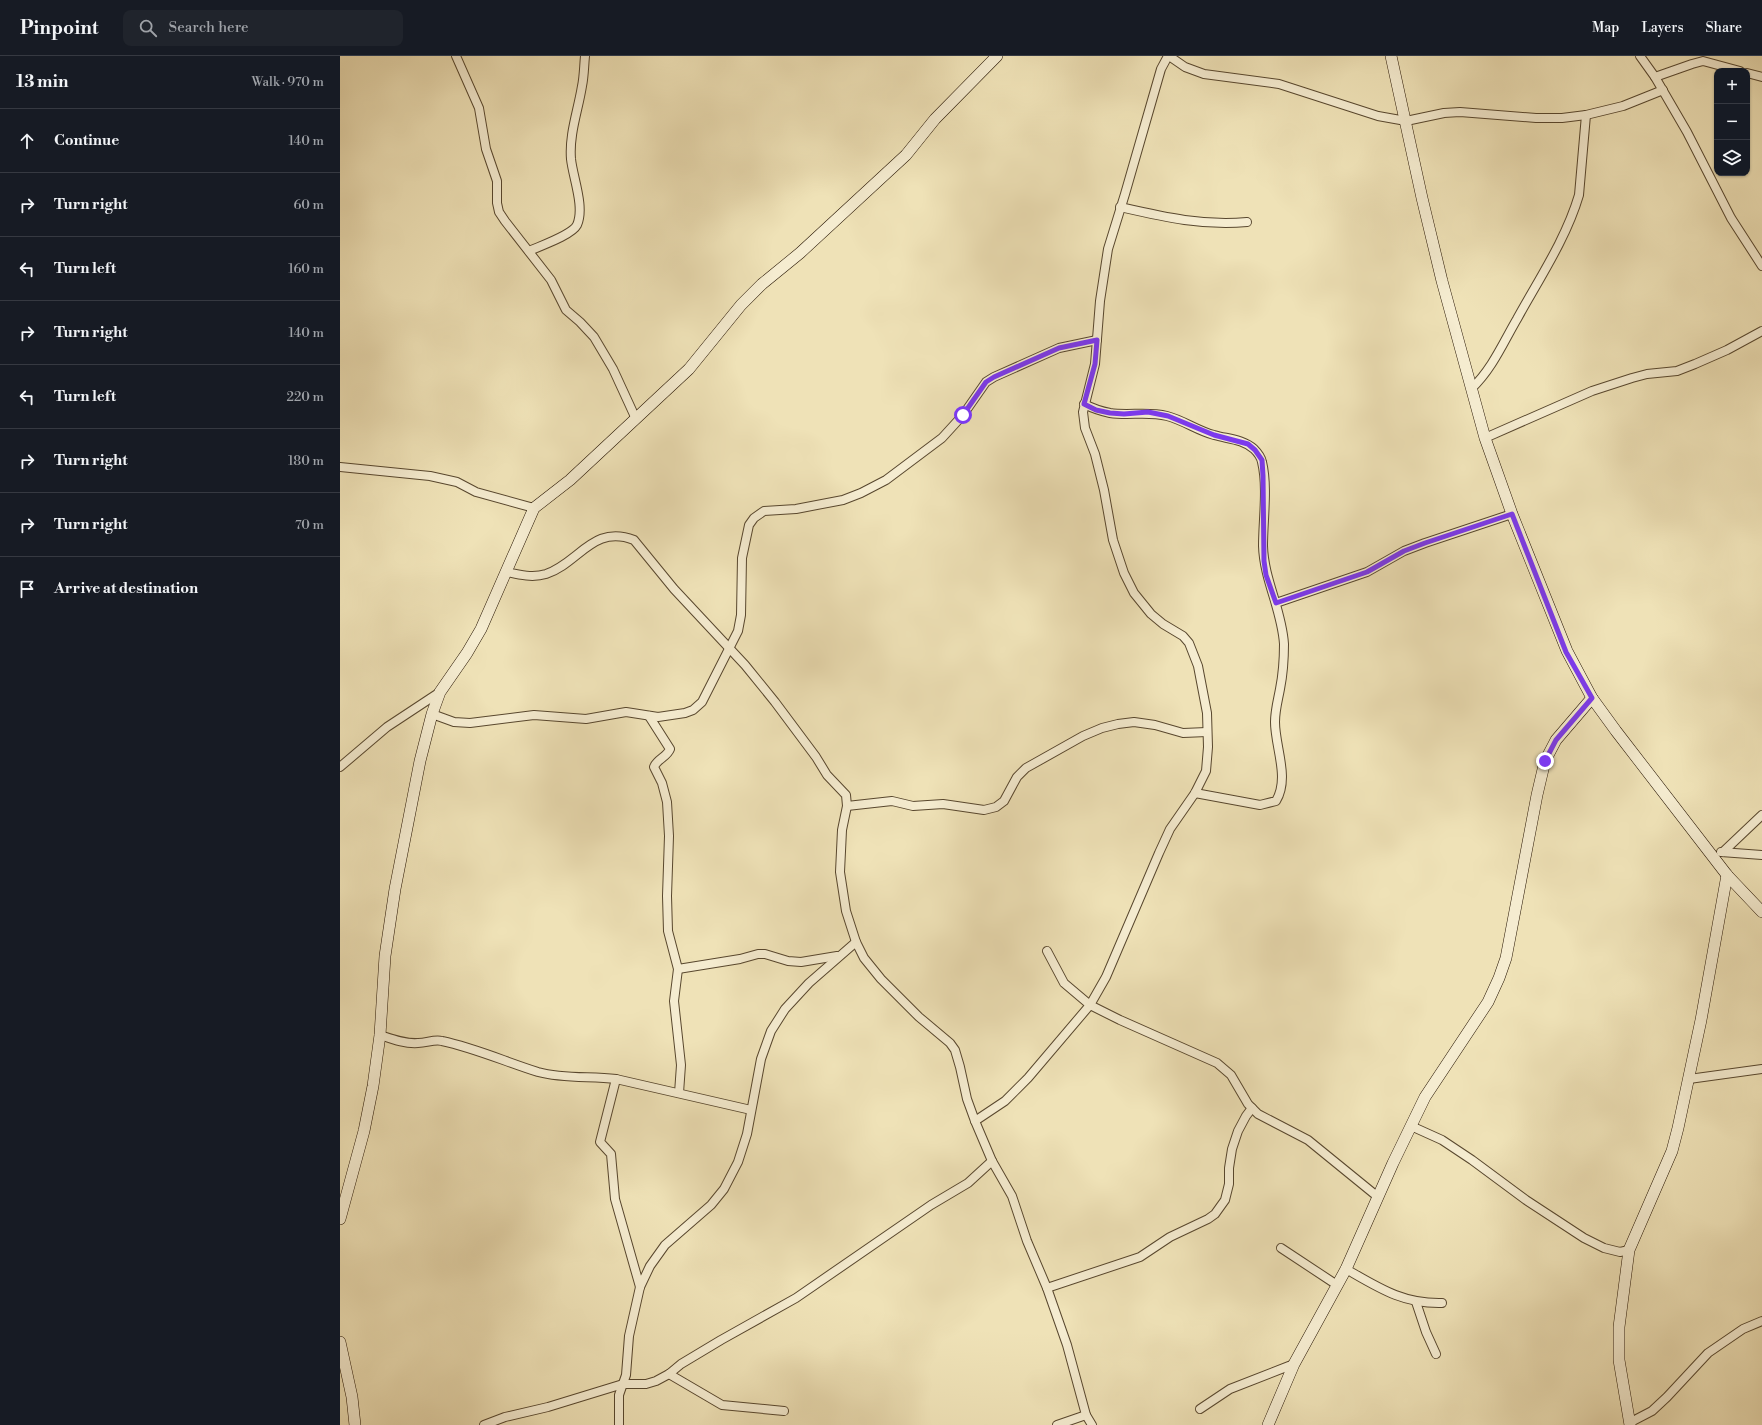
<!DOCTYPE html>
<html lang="en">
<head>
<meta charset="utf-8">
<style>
  body { margin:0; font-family:"Libre Bodoni",serif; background:#20242c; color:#f1f3f6 }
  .controls { position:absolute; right:12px; top:12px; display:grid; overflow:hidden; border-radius:8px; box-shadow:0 1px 3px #0004 }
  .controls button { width:36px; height:36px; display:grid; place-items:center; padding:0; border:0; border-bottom:1px solid #363941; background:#171b24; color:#f1f3f6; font:20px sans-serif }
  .stop { position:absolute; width:12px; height:12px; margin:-9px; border:3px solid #7c3aed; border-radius:50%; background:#fff }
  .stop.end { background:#7c3aed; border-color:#fff; box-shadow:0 1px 4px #0008 }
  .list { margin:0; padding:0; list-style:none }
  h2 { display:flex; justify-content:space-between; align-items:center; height:52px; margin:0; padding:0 16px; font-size:17px }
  h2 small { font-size:13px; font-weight:400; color:#9ea1a6 }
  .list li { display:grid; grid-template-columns:26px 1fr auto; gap:12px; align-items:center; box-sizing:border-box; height:64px; padding:0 16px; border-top:1px solid #363941 }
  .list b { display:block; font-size:15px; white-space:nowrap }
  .list em { font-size:13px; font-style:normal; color:#9ea1a6 }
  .icon { flex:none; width:22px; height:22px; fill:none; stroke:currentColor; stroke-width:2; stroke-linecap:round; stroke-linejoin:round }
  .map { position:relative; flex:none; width:1422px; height:1369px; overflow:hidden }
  header { display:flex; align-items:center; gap:24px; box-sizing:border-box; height:56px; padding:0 20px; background:#171b24; border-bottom:1px solid #363941 }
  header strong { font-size:19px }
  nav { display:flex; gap:22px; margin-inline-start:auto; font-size:14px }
  .search { width:280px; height:36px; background:#20242c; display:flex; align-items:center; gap:10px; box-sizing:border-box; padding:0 14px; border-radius:8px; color:#9ea1a6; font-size:15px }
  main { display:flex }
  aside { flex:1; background:#171b24 }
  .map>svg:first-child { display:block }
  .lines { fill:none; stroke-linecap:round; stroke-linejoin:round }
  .street-casing { stroke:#58472e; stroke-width:10 }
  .secondary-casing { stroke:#251300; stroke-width:12 }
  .street { stroke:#f5ecd0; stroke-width:8 }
  .secondary { stroke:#f5ecd0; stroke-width:11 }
  .route { stroke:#7c3aed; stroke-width:5 }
</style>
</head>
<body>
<header>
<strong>Pinpoint</strong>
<div class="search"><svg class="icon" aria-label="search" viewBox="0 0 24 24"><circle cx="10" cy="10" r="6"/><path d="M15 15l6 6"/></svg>Search here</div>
<nav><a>Map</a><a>Layers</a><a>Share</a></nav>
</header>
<main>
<aside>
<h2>13 min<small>Walk · 970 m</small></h2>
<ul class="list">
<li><svg class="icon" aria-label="ahead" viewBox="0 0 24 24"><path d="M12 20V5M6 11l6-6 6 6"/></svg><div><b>Continue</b></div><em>140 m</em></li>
<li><svg class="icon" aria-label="right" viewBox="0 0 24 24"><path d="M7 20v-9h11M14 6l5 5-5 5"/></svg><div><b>Turn right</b></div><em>60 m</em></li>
<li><svg class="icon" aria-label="left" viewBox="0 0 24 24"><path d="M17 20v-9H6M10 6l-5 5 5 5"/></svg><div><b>Turn left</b></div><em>160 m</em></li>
<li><svg class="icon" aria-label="right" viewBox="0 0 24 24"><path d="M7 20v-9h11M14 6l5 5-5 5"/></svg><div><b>Turn right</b></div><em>140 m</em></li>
<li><svg class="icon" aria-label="left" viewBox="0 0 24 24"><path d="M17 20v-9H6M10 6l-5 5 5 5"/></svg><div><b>Turn left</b></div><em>220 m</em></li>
<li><svg class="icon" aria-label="right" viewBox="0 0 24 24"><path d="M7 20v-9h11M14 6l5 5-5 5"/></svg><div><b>Turn right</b></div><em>180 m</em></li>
<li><svg class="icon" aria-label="right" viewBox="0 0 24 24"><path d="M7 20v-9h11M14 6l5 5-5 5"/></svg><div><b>Turn right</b></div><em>70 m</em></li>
<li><svg class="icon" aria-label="arrive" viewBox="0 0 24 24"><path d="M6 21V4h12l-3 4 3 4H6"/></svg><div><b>Arrive at destination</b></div></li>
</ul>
</aside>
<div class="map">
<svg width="1422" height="1369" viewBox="0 0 1422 1369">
  <rect width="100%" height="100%" fill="#efe2b7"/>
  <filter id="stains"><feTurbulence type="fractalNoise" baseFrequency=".005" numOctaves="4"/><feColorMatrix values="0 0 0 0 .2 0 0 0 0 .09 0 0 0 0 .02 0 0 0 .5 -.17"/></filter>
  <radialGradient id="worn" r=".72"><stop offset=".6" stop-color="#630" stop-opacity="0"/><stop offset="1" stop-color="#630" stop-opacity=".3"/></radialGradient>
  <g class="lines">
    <g class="street-casing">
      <g id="street">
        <path d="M116,0L139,52L146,93L157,125V147L159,156L165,165L211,224L226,254L240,266L254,281L273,313L296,363"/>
        <path d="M829,0L845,11L864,18L939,28L1038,60L1066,65L1104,57L1120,56L1196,62H1222L1246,59L1283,50L1323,34"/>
        <path d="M1300,0L1315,21L1347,76L1391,162L1422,210"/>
        <path d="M1407,17L1422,21"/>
        <path d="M1315,21L1352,8L1363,5L1400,15"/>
        <path d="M780,151C824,161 862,170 907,166"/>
        <path d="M189,195C200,190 232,179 237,169C245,151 233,122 231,103C229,78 238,55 242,30C244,21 244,10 245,0"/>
        <path d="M1132,332C1152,313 1163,287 1177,263C1199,223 1226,183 1239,139L1246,59"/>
        <path d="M744,348C752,352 760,355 770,357C789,360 807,355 827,360C843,364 858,375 874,379C888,383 903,383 914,393C917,396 921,401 922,406C928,431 923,464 923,490C924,524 942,554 944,588C944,603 943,618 940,633C938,644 935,654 935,666C935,691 950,722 936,745L920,749L855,737"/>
        <path d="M1145,382L1252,335L1292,322L1307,318L1337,315L1355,308L1387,294L1422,275"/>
        <path d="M0,411L90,420L117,426L136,436L194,452"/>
        <path d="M167,516C180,519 193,522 206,518C239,507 253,468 294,484L334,533L405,609L435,646L476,701L487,719L506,739L507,750L502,774L500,816L506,855L516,886L524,902L541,923L579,961L610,987L615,994L620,1011L627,1043L635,1065L652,1105L672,1140L687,1185L707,1232L727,1289L746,1359L752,1369"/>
        <path d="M936,547L1027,516L1064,495L1085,487L1172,458"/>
        <path d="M92,658L114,666L130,667L194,659L246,663L286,656L318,661L345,657L353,654L362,646L398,575L401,559L402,502L409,469L414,462L424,455L456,453L503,444L521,437L546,424L602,382L623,359L646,326L654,321L719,292L757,284"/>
        <path d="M309,660L330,693C327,701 317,703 314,711L322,727L327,746L329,780L327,840L328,875L338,913L334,945L341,1009L339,1037"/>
        <path d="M0,711L47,671L100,636"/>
        <path d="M507,750L552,745L573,750L603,748L644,754L656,751L664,745L677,721L686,712L743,680L762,672L778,668L794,666L815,669L843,677L867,676"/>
        <path d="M1381,796L1422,799"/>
        <path d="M1383,796L1422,759"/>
        <path d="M707,895L724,927L750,949L780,964L877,1007L891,1019L908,1048L918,1058L968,1084L1038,1141"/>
        <path d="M338,913L400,903L418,898H425L448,905L461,906L497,900"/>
        <path d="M40,979C52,983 65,988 78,987C87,987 94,983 102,985C135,992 166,1006 198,1016C224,1023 250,1020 276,1023L411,1054"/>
        <path d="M276,1023L260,1086L271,1098L275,1143L300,1231"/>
        <path d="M1349,1023L1422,1013"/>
        <path d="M635,1065L665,1045L688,1022L750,949L766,921L819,797L830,773L855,737L866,715L868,691L867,657L858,610L849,587L843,580L823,568L811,558L794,537L784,517L773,484L764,434L755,398L745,372L743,356L755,308L760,245L768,193L785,138L821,13L828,0"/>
        <path d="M1071,1070L1102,1084L1132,1104L1186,1144L1244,1182L1264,1192L1280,1196L1289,1194"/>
        <path d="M941,1192L997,1229"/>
        <path d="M1006,1213C1039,1232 1063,1248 1102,1247"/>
        <path d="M707,1232L800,1201L830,1181L868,1163L875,1158L885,1144L889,1128V1112L892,1093L898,1075L906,1060L912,1052"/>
        <path d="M1076,1246L1086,1276L1096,1298"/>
        <path d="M329,1318L382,1349L444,1355"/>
        <path d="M860,1353L890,1333L954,1308"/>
        <path d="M1289,1367L1312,1355L1327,1341L1368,1297L1403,1273L1422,1265"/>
        <path d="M144,1369L165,1361L208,1351L283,1328H306L316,1325L329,1318L341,1308L381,1284L456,1242L591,1149L628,1127L652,1105"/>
        <path d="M279,1369V1339L286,1319L289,1280L300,1231L310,1210L325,1189L371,1149L384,1133L398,1106L407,1078L421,1003L431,975L445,953L469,927L516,886"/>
        <path d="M717,1369L746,1359"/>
      </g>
    </g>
    <g class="secondary-casing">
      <g id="secondary">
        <path d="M1051,0L1082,142L1102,225L1145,382L1172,458L1227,595L1252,642L1276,675L1387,819L1422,856"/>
        <path d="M0,1163L24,1075L33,1030L40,979L45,900L55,833L80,705L92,658L100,636L127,597L141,573L194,452L230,424L349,313L401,249L422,228L460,197L566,99L595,63L657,0"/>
        <path d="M0,1286L12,1341L15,1369"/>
        <path d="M928,1369L954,1308L1006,1213L1053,1107L1085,1041L1148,946L1159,922L1166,902L1197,739L1205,705L1216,684L1252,642"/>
        <path d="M1290,1369L1279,1304V1271L1289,1194L1332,1095L1338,1072L1361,964L1387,819"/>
      </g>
    </g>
    <use href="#street" class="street"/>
    <use href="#secondary" class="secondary"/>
  </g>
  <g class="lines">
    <path class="route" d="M623,359L646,326L654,321L719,292L757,284L755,308L744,348L756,354L770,357L784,358L808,356L828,360L874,379L908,388L915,394L922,404L923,420L924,505L926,519L936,547L1027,516L1064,495L1085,487L1172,458L1226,596L1252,642L1216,684L1205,705"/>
  </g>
  <rect width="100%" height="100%" filter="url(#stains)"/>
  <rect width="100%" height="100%" fill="url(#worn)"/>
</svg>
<div class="controls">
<button>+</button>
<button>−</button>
<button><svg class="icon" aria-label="layers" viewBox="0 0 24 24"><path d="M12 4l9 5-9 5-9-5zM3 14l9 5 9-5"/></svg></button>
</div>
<div class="stop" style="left:623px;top:359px"></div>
<div class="stop end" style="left:1205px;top:705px"></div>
</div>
</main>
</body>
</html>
